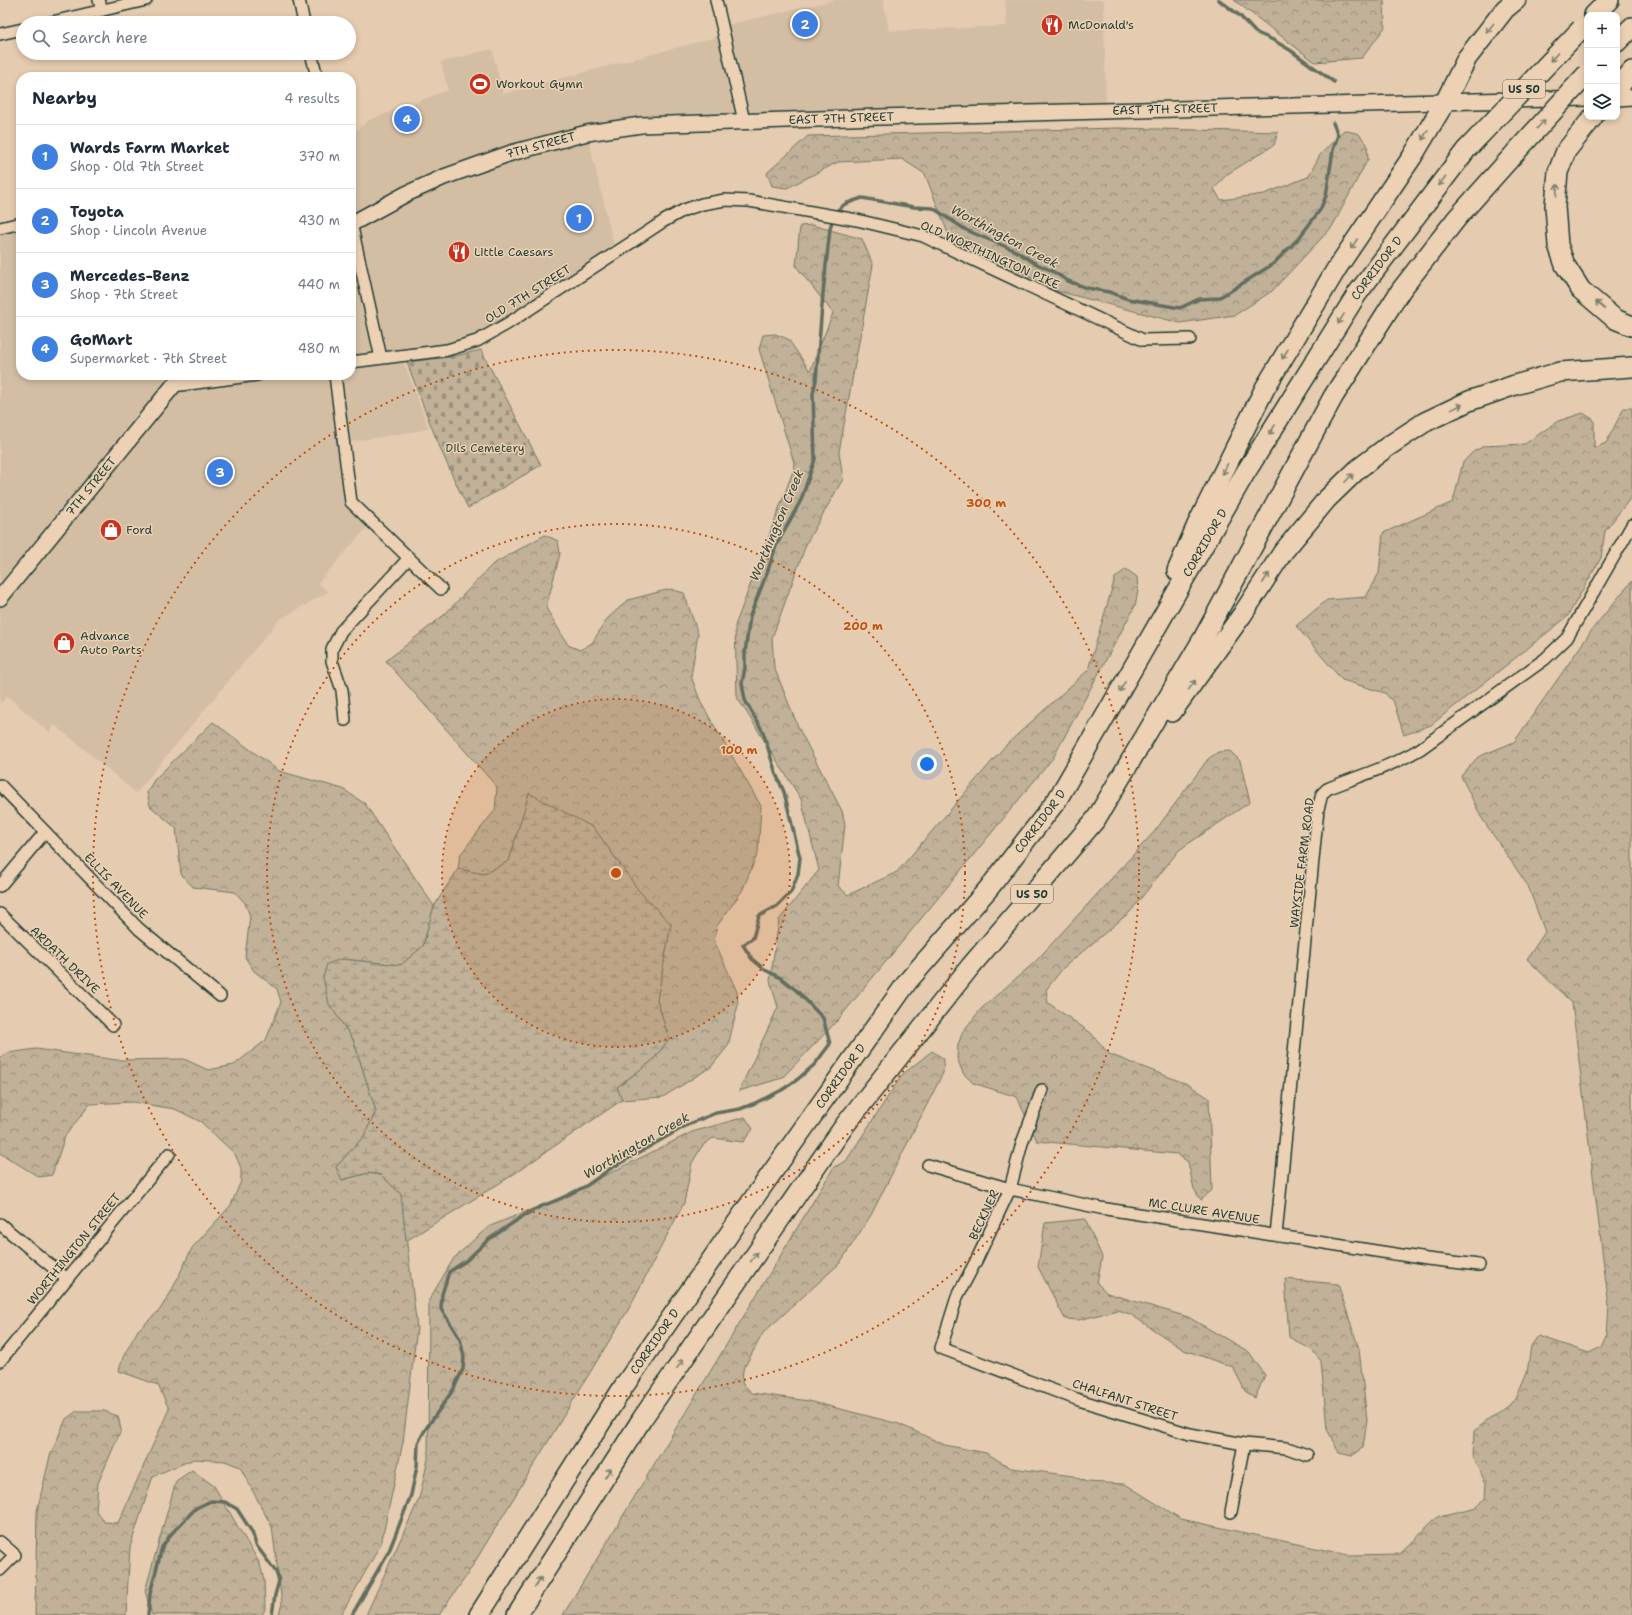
<!DOCTYPE html>
<html lang="en">
<head>
<meta charset="utf-8">
<style>
  body { margin:0; font-family:"Shantell Sans",sans-serif; background:#f2f2f3; color:#1f2937 }
  .controls { position:absolute; right:12px; top:12px; display:grid; overflow:hidden; border-radius:8px; box-shadow:0 2px 6px #0003 }
  .controls button { width:36px; height:36px; display:grid; place-items:center; padding:0; border:0; border-bottom:1px solid #e0e1e3; background:#fff; color:#1f2937; font:20px sans-serif }
  .you { position:absolute; left:927px; top:764px; width:14px; height:14px; margin:-10px; border:3px solid #fff; border-radius:50%; background:#1a73e8; box-shadow:0 0 0 6px #1a73e833 }
  .badge { display:grid; place-items:center; width:26px; height:26px; border-radius:50%; background:#7c3aed; color:#fff; font-size:13px; font-weight:700 }
  .pin { position:absolute; translate:-50% -50%; border:2px solid #fff; box-shadow:0 1px 4px #0006 }
  .list { margin:0; padding:0; list-style:none }
  h2 { display:flex; justify-content:space-between; align-items:center; height:52px; margin:0; padding:0 16px; font-size:17px }
  h2 small { font-size:13px; font-weight:400; color:#747a83 }
  .list li { display:grid; grid-template-columns:26px 1fr auto; gap:12px; align-items:center; box-sizing:border-box; height:64px; padding:0 16px; border-top:1px solid #e0e1e3 }
  .list b { display:block; font-size:15px; white-space:nowrap }
  .list p { margin:0; font-size:13px; white-space:nowrap; color:#747a83 }
  .list em { font-size:13px; font-style:normal; color:#747a83 }
  .icon { flex:none; width:22px; height:22px; fill:none; stroke:currentColor; stroke-width:2; stroke-linecap:round; stroke-linejoin:round }
  .map { position:relative; flex:none; width:1632px; height:1615px; overflow:hidden }
  .search { position:absolute; background:#fff; box-shadow:0 2px 6px #0003; left:16px; top:16px; width:340px; height:44px; display:flex; align-items:center; gap:10px; box-sizing:border-box; padding:0 14px; border-radius:22px; color:#747a83; font-size:15px }
  .panel { position:absolute; background:#fff; box-shadow:0 2px 6px #0003; left:16px; top:72px; width:340px; height:308px; border-radius:16px }
  .map>svg:first-child { display:block }
  .built { fill:#d3bea4 }
  .forest { fill:url(#forest-crowns); stroke:#707766 }
  .wetland { fill:url(#wetland-marsh); stroke:#707766 }
  .cemetery { fill:url(#cemetery-stones); stroke:#707766 }
  .lines { fill:none; stroke-linecap:round; stroke-linejoin:round }
  .stream { stroke:#636e5f; stroke-width:3.5 }
  .minor-casing { stroke:#1f3d34; stroke-width:14 }
  .secondary-casing { stroke:#1f3d34; stroke-width:18 }
  .motorway-casing { stroke:#1f3d34; stroke-width:22 }
  .minor { stroke:#edd1b4; stroke-width:11 }
  .secondary { stroke:#edd1b4; stroke-width:15 }
  .motorway { stroke:#edd1b4; stroke-width:19 }
  .motorway-bridge-casing { stroke:#1f3d34; stroke-width:22; stroke-linecap:butt }
  .motorway-bridge { stroke:#edd1b4; stroke-width:19 }
  .oneway { stroke:#7c806e }
  .ring { fill:none; stroke:#c05314; stroke-width:2; stroke-dasharray:2 4 }
  .labels { text-anchor:middle; stroke-width:3; stroke-linejoin:round; paint-order:stroke }
  .shield { fill:#edd1b4; stroke:#5d695a; stroke-width:1 }
  .shield-label { font-size:11px; font-weight:bold; fill:#1f3d34 }
  .poi-label { font-size:12px; fill:#1f3d34; stroke:#edd1b4; text-anchor:start }
  .street-label { font-size:12px; fill:#1f3d34; stroke:#edd1b4 }
  .park-label { font-size:12px; fill:#2f493e; stroke:#edd1b4 }
  .water-label { font-size:13px; font-style:italic; fill:#30493f; stroke:#edd1b4 }
  .centre { fill:#c05314; stroke:#edd1b4; stroke-width:2 }
  .ring-label { font-size:12px; text-anchor:middle; font-weight:bold; fill:#c05314; stroke:#edd1b4; stroke-width:3; stroke-linejoin:round; paint-order:stroke }
</style>
</head>
<body>
<div class="map">
<svg width="1632" height="1615" viewBox="0 0 1632 1615">
  <defs>
    <pattern id="forest-crowns" width="20" height="18" patternUnits="userSpaceOnUse"><rect width="20" height="18" fill="#c0b198"/><path d="M2 6a3 3 0 1 1 6 0M12 15a3 3 0 1 1 6 0" fill="none" stroke="#9b917d"/></pattern>
    <pattern id="wetland-marsh" width="20" height="14" patternUnits="userSpaceOnUse"><rect width="20" height="14" fill="#c0b198"/><path d="M1 5h8M5 5V1M11 12h8M15 12V8" fill="none" stroke="#9b917d"/></pattern>
    <pattern id="cemetery-stones" width="16" height="16" patternUnits="userSpaceOnUse"><rect width="16" height="16" fill="#c0b198"/><path d="M2 7V4a2 2 0 0 1 4 0v3zM10 15v-3a2 2 0 0 1 4 0v3z" fill="#9b917d"/></pattern>
  </defs>
  <rect width="100%" height="100%" fill="#e5cbaf"/>
  <filter id="ink" filterUnits="userSpaceOnUse"><feTurbulence type="fractalNoise" baseFrequency=".025" numOctaves="2"/><feDisplacementMap in="SourceGraphic" scale="8" xChannelSelector="R" yChannelSelector="G"/><feConvolveMatrix kernelMatrix="1 2 1 2 8 2 1 2 1" color-interpolation-filters="sRGB"/></filter>
  <g filter="url(#ink)">
    <path class="built" d="M835,0H883L889,31L1007,26L1005,0H1104L1106,112L587,134L616,253L477,341L401,355L429,429L343,443L351,502L372,522L318,583L328,592L279,620L136,793L55,725L49,732L7,696L0,704V228L21,223V375H351V135L369,120L448,90L441,62L492,49L503,94L724,35L722,26Z"/>
    <g class="forest">
      <path d="M1234,0H1384L1385,27L1362,58L1315,62Z"/>
      <path d="M1117,128L1278,132L1274,145L1226,175L1214,189L1221,200L1264,194L1308,177L1320,155L1344,130L1359,134L1367,144L1368,159L1332,227L1272,291L1235,315L1180,323L1057,291L949,236L925,174L902,159L838,162L787,188L772,186L767,173L808,136Z"/>
      <path d="M812,225L862,239L873,265L839,452L843,479L807,542L772,638L774,667L799,729L842,811L845,825L838,886L848,895L897,872L1006,745L1088,670L1115,578L1126,569L1137,577L1138,591L1135,606L1053,758L837,1021L782,1078L739,1091L778,1007L770,981L779,920L819,870L801,799L737,697L735,626L795,466L759,349L763,335L775,334L788,339L810,371L833,313L796,266L800,226Z"/>
      <path d="M1624,408H1632V496L1605,531L1601,558L1567,617L1431,725L1404,735L1394,703L1385,693L1342,680L1296,626L1327,600L1366,597L1379,573L1383,533L1453,502L1463,462L1473,452L1484,446L1525,444L1558,421L1583,413L1594,420V448L1606,443Z"/>
      <path d="M545,535L558,541L560,554L546,608L568,645L580,650L592,643L607,619L628,600L670,589L684,593L698,634L691,676L701,703L761,806L758,853L742,891L717,926L714,940L737,992L738,1005L728,1046L711,1067L663,1097L622,1100L617,1087L652,1061L669,1039L657,1000L671,924L639,891L594,828L529,794L509,861L484,874L458,869L460,855L495,810L497,787L386,661L444,615L493,564Z"/>
      <path d="M1632,581V1615H563L834,1167L846,1161L902,1075L932,1051L944,1059L943,1073L871,1215L840,1263L763,1333L743,1370L742,1383L752,1393L809,1401L899,1424L945,1445L986,1453L1011,1468L1073,1476L1086,1482L1125,1484L1181,1519L1348,1555L1400,1554L1439,1516L1477,1507L1485,1497L1486,1483L1473,1459L1474,1431L1516,1399L1527,1373L1531,1346L1538,1336L1589,1353L1601,1347L1607,1334L1609,1307L1572,1003L1527,959L1545,932L1528,886L1481,817L1461,776L1478,757L1514,742L1594,627Z"/>
      <path d="M213,722L279,771L343,789L365,804L434,906L423,946L401,965L341,959L329,1004L353,1039L376,1111L364,1136L336,1167L342,1180L368,1173L381,1175L401,1194L417,1328L403,1442L381,1544L341,1615H279L282,1603L272,1527L240,1467L225,1461L194,1459L153,1476L130,1547L126,1615H35L37,1511L50,1456L66,1419L77,1411H104L118,1416L121,1430L98,1483L96,1511L104,1522L118,1523L169,1409L158,1385L119,1371L123,1357L138,1330L159,1311L171,1292L192,1248L231,1205L241,1181V1168L235,1154L201,1122L175,1109L132,1102L90,1104L65,1136L52,1175L39,1177L0,1153V1057L8,1053L36,1049L117,1060L184,1059L208,1070L234,1065L266,1040L281,1002L277,989L254,971L245,957L250,916L245,903L235,892L193,887L181,874L176,828L150,806L147,792L154,780Z"/>
      <path d="M1230,751L1240,761L1250,802L1179,850L1130,912L1063,968L1046,990L1048,1003L1091,1033L1109,1054L1187,1084L1209,1098L1212,1190L1201,1200L1194,1189L1188,1162L1177,1154L1037,1141L1017,1097L973,1083L963,1073L957,1058L958,1045L963,1031L982,1008L1035,962L1155,831L1208,759L1218,752Z"/>
      <path d="M745,1117L753,1129L743,1142L713,1138L702,1146L692,1163L684,1203L628,1310L465,1578L439,1615H366L419,1499L428,1459L429,1300L454,1258L488,1227L566,1195L692,1132Z"/>
      <path d="M1085,1219L1102,1257L1097,1283L1107,1293L1188,1317L1249,1352L1265,1375L1255,1398L1245,1391L1233,1367L1184,1350L1130,1314L1117,1310L1079,1320L1065,1319L1038,1267L1045,1223Z"/>
      <path d="M1285,1279L1338,1284L1359,1349L1367,1420L1363,1448L1352,1456L1339,1453L1327,1429L1321,1361L1312,1350L1289,1337Z"/>
      <path d="M192,1470L214,1486L260,1564L264,1581L265,1609L262,1615H152L145,1591L176,1481Z"/>
    </g>
    <path class="wetland" d="M529,793L594,828L639,891L671,924L657,1000L669,1039L652,1061L617,1087L622,1100L508,1178L406,1241L401,1194L381,1175L368,1173L342,1180L336,1167L364,1136L376,1111L353,1039L329,1004L323,978L327,964L341,959L401,965L423,946L434,906L458,869L484,874L509,861Z"/>
    <path class="cemetery" d="M481,350L541,465L468,508C444,461 425,412 407,362L450,357Z"/>
    <g class="lines">
      <g class="stream">
        <path d="M1219,0L1240,16L1255,32L1273,40L1290,50L1334,82"/>
        <path d="M148,1615L150,1594L162,1547L172,1533L196,1508L211,1501L225,1502L237,1509L252,1532L256,1545L276,1572L279,1581L275,1595L272,1615"/>
        <path d="M352,1615L389,1551L411,1495L417,1466L418,1443L425,1430L453,1390L463,1369L464,1357L460,1339L441,1309L442,1294L449,1272L467,1260L488,1240L523,1216L540,1207L560,1199L586,1186L610,1169L689,1124L716,1113L740,1109L753,1104L782,1090L798,1079L815,1064L830,1044L823,1018L797,991L781,978L765,970L752,959L743,945L753,938L759,916L777,906L791,892L798,874L800,858L784,792L776,774L763,732L745,700L742,683L745,668V653L750,616L768,570L776,546L801,500L815,459L813,394L816,380L823,293L830,229L834,213L845,204L862,198L914,207L933,208L966,230L1016,251L1033,262L1052,271L1068,281L1087,288L1109,292L1128,299L1180,308L1199,299L1218,298L1229,292L1273,264L1299,238L1320,210L1326,196L1333,150L1338,135L1333,123"/>
      </g>
      <g class="minor-casing">
        <g id="minor">
          <path d="M99,0L102,10"/>
          <path d="M299,0L304,23"/>
          <path d="M716,0L744,121"/>
          <path d="M48,23L146,0"/>
          <path d="M0,34L23,29"/>
          <path d="M311,53L317,77"/>
          <path d="M351,223L381,358"/>
          <path d="M0,228L21,223"/>
          <path d="M351,362L447,350L477,341L507,324L664,221L684,210L702,204L725,200L749,201L857,220L923,236L1143,340L1190,339"/>
          <path d="M335,375L351,502L441,589"/>
          <path d="M173,386L257,375"/>
          <path d="M345,720L342,690L332,661V649L341,631L409,558"/>
          <path d="M0,785L139,929L220,996"/>
          <path d="M0,886L45,832"/>
          <path d="M0,914L113,1025"/>
          <path d="M1042,1090L1022,1143L1010,1189L977,1259L957,1297L941,1348L1079,1400L1190,1434L1244,1444L1287,1448L1307,1455"/>
          <path d="M928,1165L1010,1189L1100,1208L1427,1259L1479,1265"/>
          <path d="M0,1224L67,1279"/>
          <path d="M1276,1235L1318,809L1322,794L1327,789C1359,776 1390,767 1420,749L1545,659L1567,638L1632,525"/>
          <path d="M0,1361L169,1154"/>
          <path d="M1231,1512L1244,1444"/>
          <path d="M0,1542L15,1555L0,1570"/>
        </g>
      </g>
      <g class="secondary-casing">
        <g id="secondary">
          <path d="M1617,98L1632,97"/>
          <path id="s1" d="M351,224L406,194L444,177L511,153L587,133L641,125L879,117L1587,98"/>
          <path id="s2" d="M0,598L182,375"/>
        </g>
      </g>
      <g class="motorway-casing">
        <g id="motorway">
          <path d="M1594,15L1609,0"/>
          <path d="M1617,42L1632,27"/>
          <path d="M1617,89L1632,71"/>
          <path d="M1593,117L1566,151L1558,172L1555,206L1558,245L1565,265L1581,290L1615,319L1632,326"/>
          <path d="M1177,571L1197,525L1265,388L1337,268L1412,157L1445,102L1467,58L1505,9L1516,0"/>
          <path d="M1172,712L1242,615L1283,552L1327,499L1358,469L1387,447L1425,422L1469,401L1515,385L1560,372L1632,367"/>
          <path id="s3" d="M479,1615L624,1386L754,1198L908,981L989,888L1057,800L1244,475L1357,294L1466,150"/>
          <path d="M517,1615L642,1419L845,1125L970,967L1096,819L1204,637L1333,397L1401,290L1457,218L1515,153"/>
        </g>
      </g>
      <use href="#minor" class="minor"/>
      <use href="#secondary" class="secondary"/>
      <use href="#motorway" class="motorway"/>
      <g class="motorway-bridge-casing">
        <g id="motorway-bridge">
          <path d="M1466,150L1581,29"/>
          <path d="M1515,153L1587,74"/>
        </g>
      </g>
      <use href="#motorway-bridge" class="motorway-bridge"/>
    </g>
    <defs><path id="oneway-shaft" d="M-6 0H5M1.5-3L5.5 0L1.5 3" fill="none" stroke-width="1.6" stroke-linecap="round" stroke-linejoin="round"/></defs>
    <g class="oneway">
      <use href="#oneway-shaft" transform="translate(1490 28) rotate(128)"/>
      <use href="#oneway-shaft" transform="translate(1554 57) rotate(133)"/>
      <use href="#oneway-shaft" transform="translate(1541 124) rotate(-48)"/>
      <use href="#oneway-shaft" transform="translate(1425 135) rotate(121)"/>
      <use href="#oneway-shaft" transform="translate(1442 181) rotate(127)"/>
      <use href="#oneway-shaft" transform="translate(1557 190) rotate(-85)"/>
      <use href="#oneway-shaft" transform="translate(1354 244) rotate(124)"/>
      <use href="#oneway-shaft" transform="translate(1600 305) rotate(-139)"/>
      <use href="#oneway-shaft" transform="translate(1341 319) rotate(122)"/>
      <use href="#oneway-shaft" transform="translate(1285 354) rotate(121)"/>
      <use href="#oneway-shaft" transform="translate(1457 407) rotate(-26)"/>
      <use href="#oneway-shaft" transform="translate(1272 430) rotate(122)"/>
      <use href="#oneway-shaft" transform="translate(1225 469) rotate(116)"/>
      <use href="#oneway-shaft" transform="translate(1349 478) rotate(-45)"/>
      <use href="#oneway-shaft" transform="translate(1266 578) rotate(-57)"/>
      <use href="#oneway-shaft" transform="translate(1192 685) rotate(-54)"/>
      <use href="#oneway-shaft" transform="translate(1122 687) rotate(120)"/>
      <use href="#oneway-shaft" transform="translate(754 1257) rotate(-55)"/>
      <use href="#oneway-shaft" transform="translate(680 1364) rotate(-55)"/>
      <use href="#oneway-shaft" transform="translate(608 1473) rotate(-57)"/>
      <use href="#oneway-shaft" transform="translate(538 1582) rotate(-57)"/>
    </g>
  </g>
  <circle cx="616" cy="873" r="174" fill="#c05314" fill-opacity=".12"/>
  <g class="ring">
    <circle cx="616" cy="873" r="174"/>
    <circle cx="616" cy="873" r="349"/>
    <circle cx="616" cy="873" r="523"/>
  </g>
  <defs>
    <g id="restaurant-disc" transform="scale(1.15)"><circle r="9.5" fill="#c8321e" stroke="#edd1b4"/><path d="M-5-6h1v4h1v-4h1v4h1v-4h1v5L-1.5 .5V6h-2V.5L-5-1ZM5-6V6H3V1.5H1.5Q1.5-4 5-6Z" fill="#fff"/></g>
    <g id="stadium-disc" transform="scale(1.15)"><circle r="9.5" fill="#c8321e" stroke="#edd1b4"/><path d="M0-5a6.5 5 0 1 0 0 10a6.5 5 0 1 0 0-10ZM-3.5-1.8h7v3.6h-7Z" fill="#fff"/></g>
    <g id="shop-disc" transform="scale(1.15)"><circle r="9.5" fill="#c8321e" stroke="#edd1b4"/><path d="M-5-2.5h2.3a2.7 3.5 0 0 1 5.4 0H5L5.5 6h-11ZM-1.5-2.5h3a1.5 2.3 0 0 0-3 0Z" fill="#fff"/></g>
  </defs>
  <g fill-rule="evenodd">
    <use href="#restaurant-disc" x="1052" y="25"/>
    <use href="#stadium-disc" x="480" y="84"/>
    <use href="#restaurant-disc" x="459" y="252"/>
    <use href="#shop-disc" x="111" y="530"/>
    <use href="#shop-disc" x="64" y="643"/>
  </g>
  <g class="labels">
    <g class="shield">
      <rect x="1503" y="80" width="42" height="18" rx="3"/>
      <rect x="1011" y="885" width="42" height="18" rx="3"/>
    </g>
    <g class="shield-label">
      <text x="1524" y="93">US 50</text>
      <text x="1032" y="898">US 50</text>
    </g>
    <g class="poi-label">
      <text x="1068" y="29">McDonald's</text>
      <text x="496" y="88">Workout Gymn</text>
      <text x="474" y="256">Little Caesars</text>
      <text x="126" y="534">Ford</text>
      <text x="80" y="640">Advance<tspan x="80" dy="14">Auto Parts</tspan></text>
    </g>
    <g class="street-label">
      <text dy="4" stroke="none"><textPath href="#s1" startOffset="833">EAST 7TH STREET</textPath></text>
      <text dy="4" stroke="none"><textPath href="#s1" startOffset="509">EAST 7TH STREET</textPath></text>
      <text dy="4" stroke="none"><textPath href="#s1" startOffset="206">7TH STREET</textPath></text>
      <text transform="translate(990 255) rotate(24)" y="4">OLD WORTHINGTON PIKE</text>
      <text dy="4" stroke="none"><textPath href="#s3" startOffset="1621">CORRIDOR D</textPath></text>
      <text transform="translate(528 294) rotate(-32)" y="4">OLD 7TH STREET</text>
      <text dy="4" stroke="none"><textPath href="#s2" startOffset="144">7TH STREET</textPath></text>
      <text dy="4" stroke="none"><textPath href="#s3" startOffset="1297">CORRIDOR D</textPath></text>
      <text dy="4" stroke="none"><textPath href="#s3" startOffset="973">CORRIDOR D</textPath></text>
      <text transform="translate(1302 863) rotate(-83)" y="4">WAYSIDE FARM ROAD</text>
      <text transform="translate(116 886) rotate(46)" y="4">ELLIS AVENUE</text>
      <text transform="translate(65 960) rotate(44)" y="4">ARDATH DRIVE</text>
      <text dy="4" stroke="none"><textPath href="#s3" startOffset="649">CORRIDOR D</textPath></text>
      <text transform="translate(1204 1211) rotate(9)" y="4">MC CLURE AVENUE</text>
      <text transform="translate(984 1215) rotate(-65)" y="4">BECKNER</text>
      <text transform="translate(74 1249) rotate(-51)" y="4">WORTHINGTON STREET</text>
      <text dy="4" stroke="none"><textPath href="#s3" startOffset="325">CORRIDOR D</textPath></text>
      <text transform="translate(1125 1400) rotate(18)" y="4">CHALFANT STREET</text>
    </g>
    <g class="park-label">
      <text x="485" y="452">Dils Cemetery</text>
    </g>
    <g class="water-label">
      <text transform="translate(1005 236) rotate(28)" y="5">Worthington Creek</text>
      <text transform="translate(776 525) rotate(-67)" y="5">Worthington Creek</text>
      <text transform="translate(636 1145) rotate(-30)" y="5">Worthington Creek</text>
    </g>
  </g>
  <circle cx="616" cy="873" r="6" class="centre"/>
  <g class="ring-label">
    <text x="986" y="507">300 m</text>
    <text x="863" y="630">200 m</text>
    <text x="739" y="754">100 m</text>
  </g>
</svg>
<div class="controls">
<button>+</button>
<button>−</button>
<button><svg class="icon" aria-label="layers" viewBox="0 0 24 24"><path d="M12 4l9 5-9 5-9-5zM3 14l9 5 9-5"/></svg></button>
</div>
<div class="you"></div>
<div class="pin badge" style="left:579px;top:218px;background:#3f7fe0">1</div>
<div class="pin badge" style="left:805px;top:24px;background:#3f7fe0">2</div>
<div class="pin badge" style="left:220px;top:472px;background:#3f7fe0">3</div>
<div class="pin badge" style="left:407px;top:119px;background:#3f7fe0">4</div>
<div class="search"><svg class="icon" aria-label="search" viewBox="0 0 24 24"><circle cx="10" cy="10" r="6"/><path d="M15 15l6 6"/></svg>Search here</div>
<section class="panel">
<h2>Nearby<small>4 results</small></h2>
<ul class="list">
<li><span class="badge" style="background:#3f7fe0">1</span><div><b>Wards Farm Market</b><p>Shop · Old 7th Street</p></div><em>370 m</em></li>
<li><span class="badge" style="background:#3f7fe0">2</span><div><b>Toyota</b><p>Shop · Lincoln Avenue</p></div><em>430 m</em></li>
<li><span class="badge" style="background:#3f7fe0">3</span><div><b>Mercedes-Benz</b><p>Shop · 7th Street</p></div><em>440 m</em></li>
<li><span class="badge" style="background:#3f7fe0">4</span><div><b>GoMart</b><p>Supermarket · 7th Street</p></div><em>480 m</em></li>
</ul>
</section>
</div>
</body>
</html>
